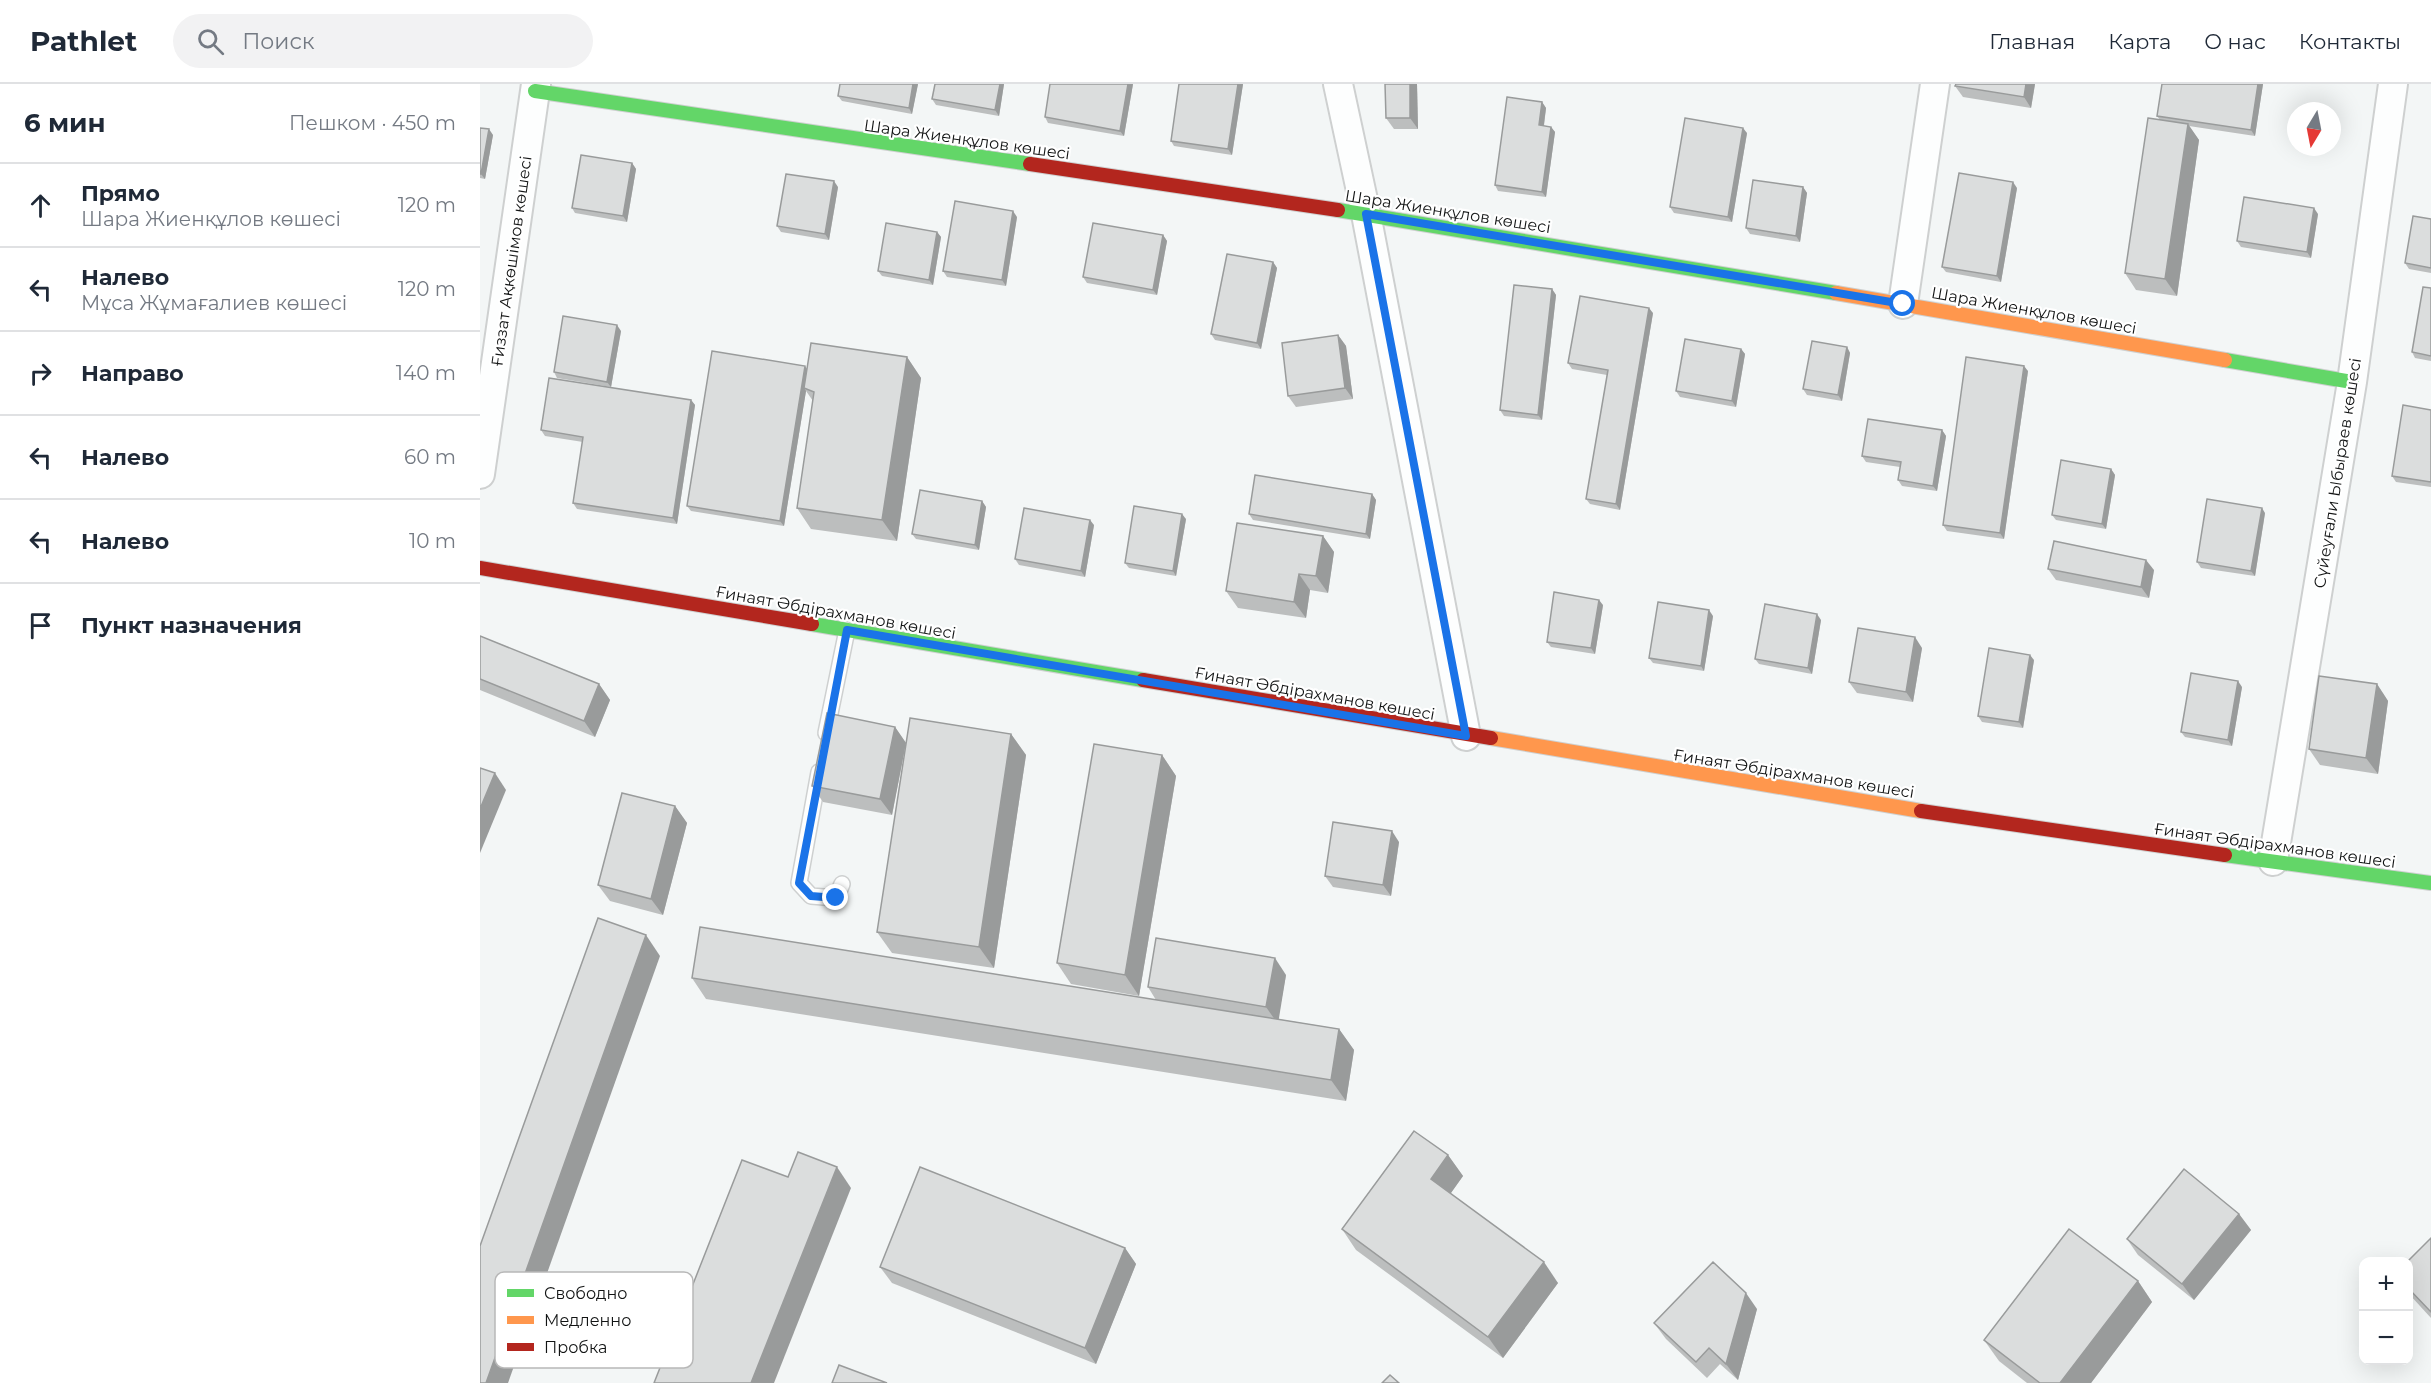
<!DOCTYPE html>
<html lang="ru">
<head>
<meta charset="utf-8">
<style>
  body { margin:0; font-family:Montserrat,sans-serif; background:#f2f2f3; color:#1f2937 }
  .controls { position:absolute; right:18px; bottom:18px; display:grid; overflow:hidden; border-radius:12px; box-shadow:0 6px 24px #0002 }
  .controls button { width:54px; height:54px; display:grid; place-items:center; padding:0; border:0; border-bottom:2px solid #e0e1e3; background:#fff; color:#1f2937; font:30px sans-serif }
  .compass { position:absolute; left:1807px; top:18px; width:54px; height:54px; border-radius:50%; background:#fff; box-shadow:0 6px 24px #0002; rotate:190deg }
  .stop { position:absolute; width:18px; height:18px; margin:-14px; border:4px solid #1a73e8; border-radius:50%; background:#fff }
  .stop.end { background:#1a73e8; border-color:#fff; box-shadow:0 2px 6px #0008 }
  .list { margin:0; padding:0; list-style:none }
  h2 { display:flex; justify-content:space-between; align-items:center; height:78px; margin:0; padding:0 24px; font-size:26px }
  h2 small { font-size:20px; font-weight:400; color:#747a83 }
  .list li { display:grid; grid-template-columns:39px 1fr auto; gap:18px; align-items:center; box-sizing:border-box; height:84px; padding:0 24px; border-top:2px solid #e0e1e3 }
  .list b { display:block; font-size:22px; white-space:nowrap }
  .list p { margin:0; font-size:20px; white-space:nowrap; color:#747a83 }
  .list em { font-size:20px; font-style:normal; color:#747a83 }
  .icon { flex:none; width:33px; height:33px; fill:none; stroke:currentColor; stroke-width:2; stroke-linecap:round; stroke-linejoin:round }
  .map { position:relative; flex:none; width:1951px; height:1299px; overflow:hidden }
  header { display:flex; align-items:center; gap:36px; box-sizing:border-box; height:84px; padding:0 30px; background:#fff; border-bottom:2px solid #e0e1e3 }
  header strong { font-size:28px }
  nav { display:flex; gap:33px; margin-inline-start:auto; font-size:21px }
  .search { width:420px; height:54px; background:#f2f2f3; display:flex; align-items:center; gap:15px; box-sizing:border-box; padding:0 21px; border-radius:33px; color:#747a83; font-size:22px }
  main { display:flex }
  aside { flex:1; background:#fff }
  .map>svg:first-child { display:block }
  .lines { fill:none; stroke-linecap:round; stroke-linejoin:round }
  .lane-casing { stroke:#ced0d0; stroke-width:18 }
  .street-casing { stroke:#ced0d0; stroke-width:32 }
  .fast-casing { stroke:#ced0d0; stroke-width:16 }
  .slow-casing { stroke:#ced0d0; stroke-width:16 }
  .jam-casing { stroke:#ced0d0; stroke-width:16 }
  .lane { stroke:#fdfefe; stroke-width:15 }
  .street { stroke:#fdfefe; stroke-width:28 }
  .fast { stroke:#63d668; stroke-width:14 }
  .slow { stroke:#ff974d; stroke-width:14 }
  .jam { stroke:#b3261e; stroke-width:14 }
  .wall { fill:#bcbebe }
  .shaded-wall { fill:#999b9b }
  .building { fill:#dbdddd; stroke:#999b9b; stroke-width:1.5 }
  .route { stroke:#1a73e8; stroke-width:8 }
  .labels { text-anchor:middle; stroke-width:4.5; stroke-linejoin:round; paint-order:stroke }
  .street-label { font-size:16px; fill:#121414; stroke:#fff }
  .key { fill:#fff; stroke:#b8b8b8; stroke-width:1.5 }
  .key-label { font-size:16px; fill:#121414 }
</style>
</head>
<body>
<header>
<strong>Pathlet</strong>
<div class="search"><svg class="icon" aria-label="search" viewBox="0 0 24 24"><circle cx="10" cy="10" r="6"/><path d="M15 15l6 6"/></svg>Поиск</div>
<nav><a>Главная</a><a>Карта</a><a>О нас</a><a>Контакты</a></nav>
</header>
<main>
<aside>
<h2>6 мин<small>Пешком · 450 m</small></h2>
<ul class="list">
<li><svg class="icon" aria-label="ahead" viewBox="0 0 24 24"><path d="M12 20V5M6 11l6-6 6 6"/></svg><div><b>Прямо</b><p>Шара Жиенқұлов көшесі</p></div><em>120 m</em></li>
<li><svg class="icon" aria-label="left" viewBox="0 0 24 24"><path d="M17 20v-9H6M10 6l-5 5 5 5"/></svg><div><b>Налево</b><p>Мұса Жұмағалиев көшесі</p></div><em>120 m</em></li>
<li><svg class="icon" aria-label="right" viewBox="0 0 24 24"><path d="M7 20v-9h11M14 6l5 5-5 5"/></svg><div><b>Направо</b></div><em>140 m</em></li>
<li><svg class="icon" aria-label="left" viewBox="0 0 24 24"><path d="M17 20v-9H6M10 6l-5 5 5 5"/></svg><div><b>Налево</b></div><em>60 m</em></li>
<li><svg class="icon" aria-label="left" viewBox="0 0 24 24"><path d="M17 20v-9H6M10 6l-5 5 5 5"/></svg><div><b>Налево</b></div><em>10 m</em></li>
<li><svg class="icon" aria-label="arrive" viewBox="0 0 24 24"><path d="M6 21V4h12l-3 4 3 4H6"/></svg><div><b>Пункт назначения</b></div></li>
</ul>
</aside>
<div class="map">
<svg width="1951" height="1299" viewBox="0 0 1951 1299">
  <rect width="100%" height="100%" fill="#f3f6f6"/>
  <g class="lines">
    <g class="lane-casing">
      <g id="lane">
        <path d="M346,649L367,546"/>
        <path d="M339,688L319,799L331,812L356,814L362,800"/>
      </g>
    </g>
    <g class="street-casing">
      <g id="street">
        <path d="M858,0L886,130L986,652"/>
        <path d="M1423,220L1455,0"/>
        <path d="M0,390L56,0"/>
        <path d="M1793,777L1872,298L1913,0"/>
      </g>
    </g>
    <g class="fast-casing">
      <g id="fast">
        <path d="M55,7L550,80"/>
        <path d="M858,126L1356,209"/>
        <path d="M1745,276L1872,298"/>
        <path d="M332,540L663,596"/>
        <path d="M1745,771L1951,799"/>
      </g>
    </g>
    <g class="slow-casing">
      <g id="slow">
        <path d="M1356,209L1745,276"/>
        <path d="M1011,654L1441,727"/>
      </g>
    </g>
    <g class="jam-casing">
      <g id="jam">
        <path d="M550,80L858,126"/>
        <path d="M0,484L332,540"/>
        <path d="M663,596L1011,654"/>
        <path d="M1441,727L1745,771"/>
      </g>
    </g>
    <use href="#lane" class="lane"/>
    <use href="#street" class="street"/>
    <use href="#fast" class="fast"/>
    <use href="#slow" class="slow"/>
    <use href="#jam" class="jam"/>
  </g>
  <g class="wall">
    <path d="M360,0H438L432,30L362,17L358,12Z"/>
    <path d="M524,0L519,32L456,21L452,15Z"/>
    <path d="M653,0L644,52L568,39L565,33Z"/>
    <path d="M763,0L752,71L694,62L691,57Z"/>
    <path d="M905,0H937L938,45H914L906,34Z"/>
    <path d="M1555,0L1551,24L1483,13L1475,2Z"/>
    <path d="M1783,0L1775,52L1709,42L1719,56L1697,212L1656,206L1645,189L1680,36L1677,32Z"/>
    <path d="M1062,18L1066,24L1064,42L1071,43L1075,48L1066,113L1018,107L1015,101Z"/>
    <path d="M0,44L13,51L5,95L0,94Z"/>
    <path d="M1267,49L1252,138L1194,129L1190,123Z"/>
    <path d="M152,79L156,85L147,138L95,129L92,124Z"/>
    <path d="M358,103L349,156L301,148L297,142Z"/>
    <path d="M1323,103L1327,109L1320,158L1270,150L1266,144Z"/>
    <path d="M1537,104L1521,198L1466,188L1462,183Z"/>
    <path d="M1838,130L1831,174L1761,163L1757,157Z"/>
    <path d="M537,133L526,202L467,193L463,187Z"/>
    <path d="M1951,135V189L1929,185L1925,179Z"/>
    <path d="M457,148L461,153L453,201L402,192L398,187Z"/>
    <path d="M683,151L687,157L677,211L607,199L603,193Z"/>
    <path d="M793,178L797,184L781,265L735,256L731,250Z"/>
    <path d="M1951,204V277L1935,274L1932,268Z"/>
    <path d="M1072,205L1076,211L1062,336L1024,332L1020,326Z"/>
    <path d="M1173,229L1140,426L1110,420L1106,415L1127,291L1092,285L1088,279Z"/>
    <path d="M141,247L131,303L77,294L74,288Z"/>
    <path d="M858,251L866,262L873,315L816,323L808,312Z"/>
    <path d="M1367,263L1370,269L1362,317L1327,311L1323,305Z"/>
    <path d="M1261,265L1265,270L1256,323L1200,313L1196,307Z"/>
    <path d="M427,273L441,294L417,457L331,445L317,424L333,317L326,307L304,442L211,427L207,422L327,284Z"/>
    <path d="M1548,287L1524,455L1467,447L1463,441Z"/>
    <path d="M211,316L215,321L197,440L97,425L93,419L103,358L65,352L61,346Z"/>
    <path d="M1951,326V403L1916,398L1912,392Z"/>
    <path d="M1462,346L1466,352L1457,407L1422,402L1418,396L1420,383L1386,378L1382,372Z"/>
    <path d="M1631,385L1635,391L1626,445L1576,436L1572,431Z"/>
    <path d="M892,410L896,416L890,455L773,436L769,430Z"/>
    <path d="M502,417L506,423L499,466L436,455L432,450Z"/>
    <path d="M1785,429L1775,492L1721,484L1717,478Z"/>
    <path d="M706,435L696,492L649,484L645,479Z"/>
    <path d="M614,441L605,493L539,481L535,475Z"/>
    <path d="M843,452L854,468L848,509L830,506L826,534L758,524L746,507Z"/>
    <path d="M1568,485L1674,486L1669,514L1576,496Z"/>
    <path d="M1123,521L1115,570L1071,563L1067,558Z"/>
    <path d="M1233,532L1224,587L1173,579L1169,574Z"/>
    <path d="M1341,536L1332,590L1279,580L1275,575Z"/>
    <path d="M0,552L119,600L130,616L115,653L0,606Z"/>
    <path d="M1442,564L1433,618L1377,609L1369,598Z"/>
    <path d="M1554,576L1543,644L1502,638L1498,632Z"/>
    <path d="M1897,600L1908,617L1898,690L1840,681L1829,665Z"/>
    <path d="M1762,603L1752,662L1705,653L1701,648Z"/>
    <path d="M415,643L426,659L412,731L343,718L332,702Z"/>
    <path d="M531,650L546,671L514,884L412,869L397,848Z"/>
    <path d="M682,671L696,692L659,912L591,900L577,879Z"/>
    <path d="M195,722L207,739L183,831L130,817L118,801Z"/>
    <path d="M919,758L911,812L853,803L845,792Z"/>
    <path d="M806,891L798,935L859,945L874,966L866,1017L226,915L212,894L676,916L668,903Z"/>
    <path d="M968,1071L983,1092L970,1110L1078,1199L1023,1274L876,1166L862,1145Z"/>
    <path d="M1759,1130L1771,1146L1714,1216L1658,1171L1647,1155Z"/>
    <path d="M1951,1154V1234L1929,1210V1178Z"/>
    <path d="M645,1164L656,1180L616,1280L412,1199L400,1183Z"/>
    <path d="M1658,1197L1672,1218L1611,1299H1547L1519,1277L1504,1256Z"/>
    <path d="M1277,1225L1258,1296L1240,1280L1227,1294L1186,1255L1174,1239Z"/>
  </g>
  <g class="shaded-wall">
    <path d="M433,0H438L432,30L429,24Z"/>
    <path d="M520,0H524L519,32L515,26Z"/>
    <path d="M648,0H653L644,52L640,47Z"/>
    <path d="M758,0H763L752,71L748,65Z"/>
    <path d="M930,0H937L938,45L930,34Z"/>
    <path d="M1546,0H1555L1551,24L1544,13Z"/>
    <path d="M1778,0H1783L1775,52L1771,46Z"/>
    <path d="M1062,18L1066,24L1063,47L1059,41Z"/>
    <path d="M1708,40L1719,56L1697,212L1685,195Z"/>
    <path d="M1071,43L1075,48L1066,113L1062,108Z"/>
    <path d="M1263,44L1267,49L1252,138L1248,133Z"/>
    <path d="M9,45L13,51L5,95L1,90Z"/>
    <path d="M152,79L156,85L147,138L143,132Z"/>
    <path d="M354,97L358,103L349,156L345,150Z"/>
    <path d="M1533,98L1537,104L1521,198L1517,192Z"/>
    <path d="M1323,103L1327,109L1320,158L1316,152Z"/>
    <path d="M1834,124L1838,130L1831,174L1827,168Z"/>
    <path d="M533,127L537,133L526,202L522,196Z"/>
    <path d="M457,148L461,153L453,201L449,196Z"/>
    <path d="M683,151L687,157L677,211L673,206Z"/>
    <path d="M793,178L797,184L781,265L777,259Z"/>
    <path d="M1072,205L1076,211L1062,336L1058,331Z"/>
    <path d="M1169,224L1173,229L1140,426L1136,420Z"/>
    <path d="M137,241L141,247L131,303L127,298Z"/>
    <path d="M858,251L866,262L873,315L865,304Z"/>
    <path d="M1367,263L1370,269L1362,317L1358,311Z"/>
    <path d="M1261,265L1265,270L1256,323L1252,317Z"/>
    <path d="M427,273L441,294L417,457L402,436Z"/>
    <path d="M325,282L329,288L324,304L326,307L304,442L300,437Z"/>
    <path d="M1544,282L1548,287L1524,455L1520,449Z"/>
    <path d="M211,316L215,321L197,440L193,434Z"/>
    <path d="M1462,346L1466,352L1457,407L1453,402Z"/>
    <path d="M1631,385L1635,391L1626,445L1622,440Z"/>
    <path d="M892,410L896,416L890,455L886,450Z"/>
    <path d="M502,417L506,423L499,466L495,461Z"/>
    <path d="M1782,424L1785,429L1775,492L1771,487Z"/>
    <path d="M702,430L706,435L696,492L693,487Z"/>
    <path d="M610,436L614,441L605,493L601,487Z"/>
    <path d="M843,452L854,468L848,509L836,492Z"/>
    <path d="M1666,476L1674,486L1669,514L1661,503Z"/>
    <path d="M819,490L830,506L826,534L814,518Z"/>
    <path d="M1119,516L1123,521L1115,570L1111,564Z"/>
    <path d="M1229,526L1233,532L1224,587L1221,582Z"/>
    <path d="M1337,530L1341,536L1332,590L1328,584Z"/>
    <path d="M1435,553L1442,564L1433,618L1426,608Z"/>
    <path d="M1550,571L1554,576L1543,644L1539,638Z"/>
    <path d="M1758,597L1762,603L1752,662L1748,656Z"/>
    <path d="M119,600L130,616L115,653L104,637Z"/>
    <path d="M1897,600L1908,617L1898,690L1886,674Z"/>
    <path d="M415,643L426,659L412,731L400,715Z"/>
    <path d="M531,650L546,671L514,884L499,863Z"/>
    <path d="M682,671L696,692L659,912L645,891Z"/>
    <path d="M15,689L26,706L0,769V725Z"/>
    <path d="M195,722L207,739L183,831L171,815Z"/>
    <path d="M912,747L919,758L911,812L903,801Z"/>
    <path d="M166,851L180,872L28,1299H6Z"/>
    <path d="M795,874L806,891L798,940L786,923Z"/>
    <path d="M859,945L874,966L866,1017L851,996Z"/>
    <path d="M968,1071L983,1092L966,1116L951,1095Z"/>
    <path d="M357,1083L371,1104L294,1299H271Z"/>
    <path d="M1759,1130L1771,1146L1714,1216L1702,1200Z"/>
    <path d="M645,1164L656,1180L616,1280L605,1264Z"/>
    <path d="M1064,1178L1078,1199L1023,1274L1008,1253Z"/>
    <path d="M1658,1197L1672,1218L1611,1299H1580Z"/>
    <path d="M1266,1209L1277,1225L1258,1296L1246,1280Z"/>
  </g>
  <g class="building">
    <path d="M360,0H433L429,24L358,12Z"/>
    <path d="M455,0H520L515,26L452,15Z"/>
    <path d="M570,0H648L640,47L565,33Z"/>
    <path d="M699,0H758L748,65L691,57Z"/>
    <path d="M905,0H930V34H906Z"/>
    <path d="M1476,0H1546L1544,13L1475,2Z"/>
    <path d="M1682,0H1778L1771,46L1677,32Z"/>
    <path d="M1027,13L1062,18L1059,41L1071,43L1062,108L1015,101Z"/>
    <path d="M1205,34L1263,44L1248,133L1190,123Z"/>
    <path d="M1668,34L1708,40L1685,195L1645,189Z"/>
    <path d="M0,44L9,45L1,90H0Z"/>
    <path d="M101,71L152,79L143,132L92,124Z"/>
    <path d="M1479,89L1533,98L1517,192L1462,183Z"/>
    <path d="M306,90L354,97L345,150L297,142Z"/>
    <path d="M1273,96L1323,103L1316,152L1266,144Z"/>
    <path d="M1764,113L1834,124L1827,168L1757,157Z"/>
    <path d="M475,117L533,127L522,196L463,187Z"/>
    <path d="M1933,132L1951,135V184L1925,179Z"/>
    <path d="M406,139L457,148L449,196L398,187Z"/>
    <path d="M613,139L683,151L673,206L603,193Z"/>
    <path d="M747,170L793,178L777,259L731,250Z"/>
    <path d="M1034,201L1072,205L1058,331L1020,326Z"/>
    <path d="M1943,203L1951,204V272L1932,268Z"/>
    <path d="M1100,212L1169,224L1136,420L1106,415L1128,286L1088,279Z"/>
    <path d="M83,232L137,241L127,298L74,288Z"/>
    <path d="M858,251L865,304L808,312L802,259Z"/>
    <path d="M1205,255L1261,265L1252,317L1196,307Z"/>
    <path d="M1332,257L1367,263L1358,311L1323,305Z"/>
    <path d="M331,259L427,273L402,436L317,424L334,308L324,304Z"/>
    <path d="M232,267L325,282L300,437L207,422Z"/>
    <path d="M1486,273L1544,282L1520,449L1463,441Z"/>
    <path d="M69,294L211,316L193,434L93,419L103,353L61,346Z"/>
    <path d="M1923,321L1951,326V398L1912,392Z"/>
    <path d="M1388,335L1462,346L1453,402L1418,396L1421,378L1382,372Z"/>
    <path d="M1581,376L1631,385L1622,440L1572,431Z"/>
    <path d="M775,391L892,410L886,450L769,430Z"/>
    <path d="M440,406L502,417L495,461L432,450Z"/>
    <path d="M1727,415L1782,424L1771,487L1717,478Z"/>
    <path d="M654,422L702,430L693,487L645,479Z"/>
    <path d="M544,424L610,436L601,487L535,475Z"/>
    <path d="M757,439L843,452L836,492L819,490L814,518L746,507Z"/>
    <path d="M1574,457L1666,476L1661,503L1568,485Z"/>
    <path d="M1074,508L1119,516L1111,564L1067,558Z"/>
    <path d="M1178,518L1229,526L1221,582L1169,574Z"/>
    <path d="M1285,520L1337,530L1328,584L1275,575Z"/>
    <path d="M1378,544L1435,553L1426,608L1369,598Z"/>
    <path d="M0,552L119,600L104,637L0,595Z"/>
    <path d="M1509,564L1550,571L1539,638L1498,632Z"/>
    <path d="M1711,589L1758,597L1748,656L1701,648Z"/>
    <path d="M1839,592L1897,600L1886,674L1829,665Z"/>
    <path d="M347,629L415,643L400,715L332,702Z"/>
    <path d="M430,634L531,650L499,863L397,848Z"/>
    <path d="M614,660L682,671L645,891L577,879Z"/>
    <path d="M0,684L15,689L0,725Z"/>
    <path d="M142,709L195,722L171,815L118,801Z"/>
    <path d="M853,738L912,747L903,801L845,792Z"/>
    <path d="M118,834L166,851L6,1299H0V1162Z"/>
    <path d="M220,843L859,945L851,996L212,894Z"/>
    <path d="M676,854L795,874L786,923L668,903Z"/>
    <path d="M934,1047L968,1071L951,1095L1064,1178L1008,1253L862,1145Z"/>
    <path d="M318,1068L357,1083L271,1299H174L262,1076L308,1093Z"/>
    <path d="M440,1083L645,1164L605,1264L400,1183Z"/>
    <path d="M1704,1085L1759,1130L1702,1200L1647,1155Z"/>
    <path d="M1589,1145L1658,1197L1580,1299H1560L1504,1256Z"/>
    <path d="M1951,1154V1228L1929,1205V1178H1927Z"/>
    <path d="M1233,1178L1266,1209L1246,1280L1229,1264L1216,1278L1174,1239Z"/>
    <path d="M359,1281L407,1299H352Z"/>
    <path d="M910,1291L919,1299H902Z"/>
  </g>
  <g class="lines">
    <path class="route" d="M356,814L331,812L319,799L367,546L986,652L886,130L1423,220"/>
  </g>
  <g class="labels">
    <g class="street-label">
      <text transform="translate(487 55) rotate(8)" y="6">Шара Жиенқұлов көшесі</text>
      <text transform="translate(968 127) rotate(9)" y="6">Шара Жиенқұлов көшесі</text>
      <text transform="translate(31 177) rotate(-82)" y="6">Ғиззат Ақкөшімов көшесi</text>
      <text transform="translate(1554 226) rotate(10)" y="6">Шара Жиенқұлов көшесі</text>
      <text transform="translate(1857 389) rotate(-81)" y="6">Сүйеуғали Ыбыраев көшесi</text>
      <text transform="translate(356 528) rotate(10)" y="6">Ғинаят Әбдірахманов көшесі</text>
      <text transform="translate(835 609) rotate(10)" y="6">Ғинаят Әбдірахманов көшесі</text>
      <text transform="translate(1314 689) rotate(9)" y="6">Ғинаят Әбдірахманов көшесі</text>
      <text transform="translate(1795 761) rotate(8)" y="6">Ғинаят Әбдірахманов көшесі</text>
    </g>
  </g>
  <rect x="15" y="1188" width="198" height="96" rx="9" class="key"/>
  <rect x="27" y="1205" width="27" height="8" fill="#63d668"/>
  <rect x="27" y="1232" width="27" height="8" fill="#ff974d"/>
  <rect x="27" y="1259" width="27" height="8" fill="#b3261e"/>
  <g class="key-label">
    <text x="64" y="1215">Свободно</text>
    <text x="64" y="1242">Медленно</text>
    <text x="64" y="1269">Пробка</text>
  </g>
</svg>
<div class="controls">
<button>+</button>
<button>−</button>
</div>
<svg class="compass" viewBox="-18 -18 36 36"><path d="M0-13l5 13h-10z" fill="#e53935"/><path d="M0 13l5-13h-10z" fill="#747a83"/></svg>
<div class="stop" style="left:1423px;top:220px"></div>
<div class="stop end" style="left:356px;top:814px"></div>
</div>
</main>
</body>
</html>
